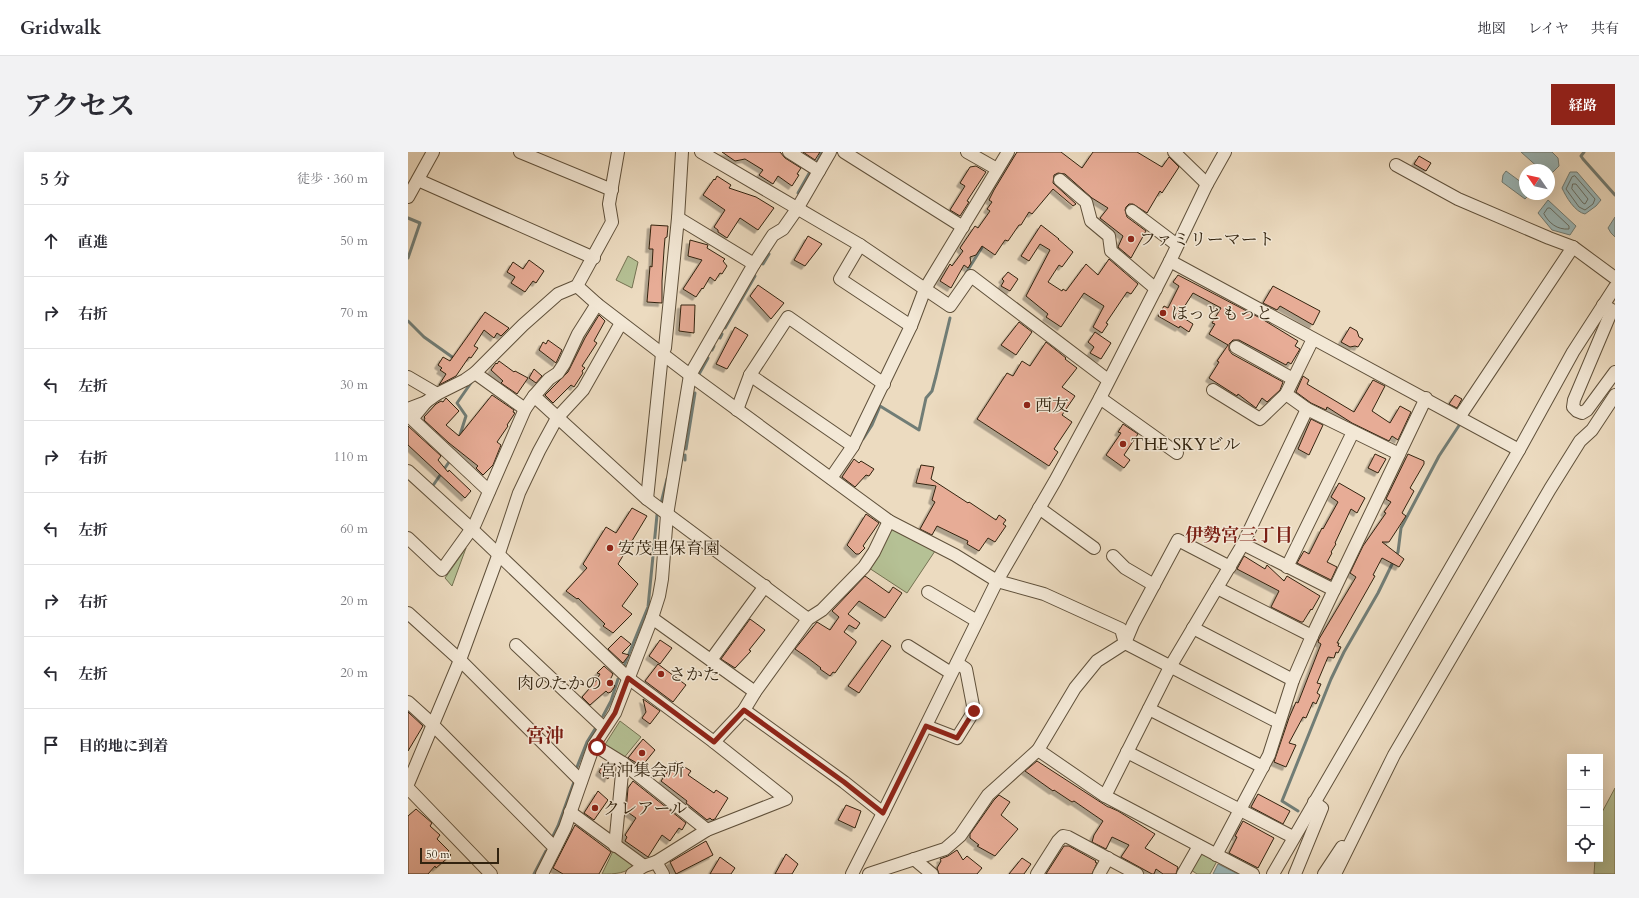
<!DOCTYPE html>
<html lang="ja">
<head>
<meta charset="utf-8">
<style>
  body { margin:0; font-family:Cardo,"Noto Serif JP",serif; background:#f2f2f3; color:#2b2b33 }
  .controls { position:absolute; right:12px; bottom:12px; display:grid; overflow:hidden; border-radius:0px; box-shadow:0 4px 16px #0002 }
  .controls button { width:36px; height:36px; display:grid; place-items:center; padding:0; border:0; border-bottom:1px solid #e1e1e2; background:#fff; color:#2b2b33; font:20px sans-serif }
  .compass { position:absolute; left:1111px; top:12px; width:36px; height:36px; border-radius:50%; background:#fff; box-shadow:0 4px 16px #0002; rotate:304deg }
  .scale { position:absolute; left:12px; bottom:10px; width:79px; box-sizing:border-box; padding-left:4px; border:2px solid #32230f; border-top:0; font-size:11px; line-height:14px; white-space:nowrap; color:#32230f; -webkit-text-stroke:3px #f3e8d6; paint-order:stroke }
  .stop { position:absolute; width:12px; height:12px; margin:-9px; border:3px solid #8f2418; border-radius:50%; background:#fff }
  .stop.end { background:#8f2418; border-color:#fff; box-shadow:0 1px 4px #0008 }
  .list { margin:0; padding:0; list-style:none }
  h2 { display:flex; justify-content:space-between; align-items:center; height:52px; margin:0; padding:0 16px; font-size:17px }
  h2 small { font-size:13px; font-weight:400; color:#7c7c81 }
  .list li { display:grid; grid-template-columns:26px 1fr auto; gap:12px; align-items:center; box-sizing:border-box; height:72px; padding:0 16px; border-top:1px solid #e1e1e2 }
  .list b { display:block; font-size:15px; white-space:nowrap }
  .list em { font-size:13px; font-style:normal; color:#7c7c81 }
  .icon { flex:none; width:22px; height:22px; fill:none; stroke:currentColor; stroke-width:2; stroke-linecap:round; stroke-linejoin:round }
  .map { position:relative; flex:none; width:1207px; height:722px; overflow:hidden; border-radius:0px }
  header { display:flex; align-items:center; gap:24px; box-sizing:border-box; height:56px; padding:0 20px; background:#fff; border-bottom:1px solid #e1e1e2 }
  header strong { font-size:19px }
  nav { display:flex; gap:22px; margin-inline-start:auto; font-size:14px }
  .intro { display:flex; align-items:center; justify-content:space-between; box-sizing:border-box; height:96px; padding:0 24px }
  h1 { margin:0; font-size:28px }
  .button { padding:10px 18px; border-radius:0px; background:#8f2418; color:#fff; font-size:14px; font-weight:700 }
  main { display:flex; gap:24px; padding:0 24px }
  aside { flex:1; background:#fff; border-radius:0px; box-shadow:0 4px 16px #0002 }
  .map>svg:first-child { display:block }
  .green { fill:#b5c195; stroke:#747252 }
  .water { fill:#9bb9bb; stroke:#717d76 }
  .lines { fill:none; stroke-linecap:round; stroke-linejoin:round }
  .shore { stroke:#666e65; stroke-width:1 }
  .stream { stroke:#717d76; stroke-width:3 }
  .building { fill:#e7ac96; stroke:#32230f; filter:url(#shadow) }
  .minor-casing { stroke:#60513b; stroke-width:14 }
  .minor { stroke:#f3e8d6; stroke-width:12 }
  .route { stroke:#8f2418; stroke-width:5 }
  .poi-dot { fill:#8f2418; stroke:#f3e8d6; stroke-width:1.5 }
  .labels { text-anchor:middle; stroke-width:3; stroke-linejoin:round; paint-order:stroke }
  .poi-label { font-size:17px; fill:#32230f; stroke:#f3e8d6; text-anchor:start }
  .neighbourhood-label { font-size:18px; font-weight:bold; fill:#7a1f14; stroke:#f3e8d6 }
  .quarter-label { font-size:19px; font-weight:bold; fill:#7a1f14; stroke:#f3e8d6 }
</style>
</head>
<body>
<header>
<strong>Gridwalk</strong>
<nav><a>地図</a><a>レイヤ</a><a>共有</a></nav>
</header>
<div class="intro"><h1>アクセス</h1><a class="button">経路</a></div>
<main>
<aside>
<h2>5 分<small>徒歩 · 360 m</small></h2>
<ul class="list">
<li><svg class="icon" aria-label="ahead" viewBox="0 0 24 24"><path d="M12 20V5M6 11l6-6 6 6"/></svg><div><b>直進</b></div><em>50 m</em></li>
<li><svg class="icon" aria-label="right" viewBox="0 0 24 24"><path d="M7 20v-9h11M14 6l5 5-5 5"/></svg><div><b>右折</b></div><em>70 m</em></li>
<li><svg class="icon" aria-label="left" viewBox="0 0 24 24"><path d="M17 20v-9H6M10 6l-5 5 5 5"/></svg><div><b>左折</b></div><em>30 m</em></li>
<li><svg class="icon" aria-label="right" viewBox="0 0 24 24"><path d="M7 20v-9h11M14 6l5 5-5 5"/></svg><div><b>右折</b></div><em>110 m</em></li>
<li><svg class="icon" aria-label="left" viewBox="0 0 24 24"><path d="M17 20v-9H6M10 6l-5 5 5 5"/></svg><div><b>左折</b></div><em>60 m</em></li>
<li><svg class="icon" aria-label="right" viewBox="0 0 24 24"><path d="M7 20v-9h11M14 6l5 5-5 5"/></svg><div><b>右折</b></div><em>20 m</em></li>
<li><svg class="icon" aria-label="left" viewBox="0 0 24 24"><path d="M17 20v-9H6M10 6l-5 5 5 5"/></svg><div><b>左折</b></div><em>20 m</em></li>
<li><svg class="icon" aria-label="arrive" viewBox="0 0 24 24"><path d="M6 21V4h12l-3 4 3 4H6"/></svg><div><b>目的地に到着</b></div></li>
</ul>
</aside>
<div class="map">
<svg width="1207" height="722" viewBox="0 0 1207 722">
  <defs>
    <filter id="shadow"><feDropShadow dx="-3.5" dy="3.5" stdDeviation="0" flood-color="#0004"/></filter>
  </defs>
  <rect width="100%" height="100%" fill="#ecdbc0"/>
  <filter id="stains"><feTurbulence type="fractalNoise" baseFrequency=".005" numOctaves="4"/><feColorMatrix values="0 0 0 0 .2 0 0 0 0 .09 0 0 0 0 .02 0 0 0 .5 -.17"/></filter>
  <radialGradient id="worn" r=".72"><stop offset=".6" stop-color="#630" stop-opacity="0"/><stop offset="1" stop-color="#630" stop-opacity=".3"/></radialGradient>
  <g class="green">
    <path d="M220,104L230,110L224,136L208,128Z"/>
    <path d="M482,376L527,399L499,441L461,416Z"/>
    <path d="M58,396L44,434L37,426Z"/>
    <path d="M212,569L233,585L215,607L196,594Z"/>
    <path d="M1207,636V722H1186L1187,707H1192V664Z"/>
    <path d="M206,697L226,711C221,722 206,722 194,722Z"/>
    <path d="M795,701L809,709L802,722H789L783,718L791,703Z"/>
  </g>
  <g class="water">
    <path d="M1113,0H1144L1150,6L1151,14L1145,20L1141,22V18H1133Z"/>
    <path d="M1098,19L1117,33V42H1122L1117,47L1094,30L1095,23Z"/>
    <path d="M1162,20H1169L1193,48L1188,54L1177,62C1167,60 1158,45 1154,36Z"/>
    <path d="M1140,48L1168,74L1162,83L1144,78L1130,61Z"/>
    <path d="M1207,65V85L1203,81L1200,76Z"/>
    <path d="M810,712L830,722H805Z"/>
  </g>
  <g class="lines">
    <g class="shore">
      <path d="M1167,24L1187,47L1185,52L1177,58L1171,55L1158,37L1164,25Z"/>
      <path d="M1165,32H1168L1180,47L1177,52L1175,51L1164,37Z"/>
      <path d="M1140,56H1142L1161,74V77C1149,78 1141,71 1136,62Z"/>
    </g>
    <g class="stream">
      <path d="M1176,0L1173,4L1175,7L1207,43"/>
      <path d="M409,10L414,0"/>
      <path d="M390,41L403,18"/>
      <path d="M0,66L12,71L0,106"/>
      <path d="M355,112L361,102"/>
      <path d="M558,121L576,92"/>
      <path d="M0,169L16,185L47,207"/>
      <path d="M317,176L347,124"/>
      <path d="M312,186L314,182"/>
      <path d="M304,198L306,194"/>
      <path d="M290,224L300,206"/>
      <path d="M51,286L58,264L49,251L65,228"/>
      <path d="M455,287L464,273L472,254L511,278L518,246L524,239L528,224L542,166"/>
      <path d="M278,297L287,241"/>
      <path d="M277,308V303"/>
      <path d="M24,335L41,310"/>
      <path d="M253,351L259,327"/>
      <path d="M216,514L240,455L249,363"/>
      <path d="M195,564L203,549L210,527"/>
      <path d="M169,615L179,590L187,577"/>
      <path d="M890,659L874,649L923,527L936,500L970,441L990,400L993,376L1031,304L1052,272"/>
      <path d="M145,684L150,674L166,630"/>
      <path d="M126,722L138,699"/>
    </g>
  </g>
  <g class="building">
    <path d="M314,0H372L377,6L393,16L389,22L391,23L384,34L370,24L365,32L351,23L355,18L337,7L327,9Z"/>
    <path d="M395,0H412L407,8Z"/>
    <path d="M609,0H653L674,16L685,0H729L754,15L761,5L771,15L754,41L752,39L739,61L725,52H721L718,55L717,58L719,65L738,79L723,106L710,95L715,84L692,66L700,56L684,46L657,22L650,21L646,23L645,31L668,52L665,54L645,37L624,62L621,60L613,73H611L600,89L597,88L587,103L574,94L568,103L562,105L563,111L560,116L556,113L543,136L532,129L542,112L544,114L555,99L552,96L567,74L570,76L582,59L579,57L584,50L581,48L586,38Z"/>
    <path d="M1011,4L1023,11L1018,19L1006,12Z"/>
    <path d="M568,14L578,20L559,49L561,50L552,64L542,58L557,34L552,31L562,15Z"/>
    <path d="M309,24L323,33L321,36L348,45L366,56L350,78L332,66L319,86L310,80V78L306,75L317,58L295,43L306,27L307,28Z"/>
    <path d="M243,73L260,74L259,85L257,86L256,98L254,129V151L239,150L242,114L244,115L245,97H241Z"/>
    <path d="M633,73L651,87H650L665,100L654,115L651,113L640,130L654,139L655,137L658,139L678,112L690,123L701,107L730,132L723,142L719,140L698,171L700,172L694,181L685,175L696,154L676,141L653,175L638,165L640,162L618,144L642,98L632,92L621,109L613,104Z"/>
    <path d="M400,84L414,92L397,114L386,108Z"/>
    <path d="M282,88L300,93L299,96L317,107L315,109L319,114L314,122L312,121L307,129L302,125L295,137L294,136L288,145L275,137L294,108L280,104Z"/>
    <path d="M121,108L136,119L128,131L125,129L117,140L103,131L107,125L99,120L105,110L115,117Z"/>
    <path d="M600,120L610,127L602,139L593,134L596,129L594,127Z"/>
    <path d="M770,123L854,167L890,189L887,194L892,197L883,212L880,210L878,213L831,188H825L821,192V198L824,202L875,230L872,238L859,250L854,246L848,256L830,242L829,244L801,226L811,210L809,209L820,193L801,182L807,172L804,171L813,156L785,141L771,163L785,172L781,180L772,174L771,176L750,164L756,154L760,156L771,134L765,130Z"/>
    <path d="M350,133L376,151L363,167L342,144Z"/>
    <path d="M865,134L912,159L905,173L872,154L869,158L855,151Z"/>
    <path d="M273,153H287L286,181L271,179Z"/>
    <path d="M77,160L101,176L93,184L89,181L86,186L76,178L66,194L70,196L63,206L61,205L48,224L31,233L38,222L32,218L34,216L30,213L35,205L42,209Z"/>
    <path d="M191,163L197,169L186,189L189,191L174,214L177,216L174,219L175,221L166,235L163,233L145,251L137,243L160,220L177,186Z"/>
    <path d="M611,170L624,180L608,203L593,193Z"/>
    <path d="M327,175L340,183L319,217L308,212Z"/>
    <path d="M942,175L949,179L951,185L955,187L950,195L947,194L942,195L933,190Z"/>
    <path d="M687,180L703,191L693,207L682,201L686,195L680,190Z"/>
    <path d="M140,188L154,198L148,211L131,198L135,190L138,192Z"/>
    <path d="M638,190L658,206L657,207L669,216L654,235L667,244L654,263L664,270L646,297L650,300L641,314L569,267L599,221L605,224L614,209L622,214Z"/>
    <path d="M91,209L106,220L107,219L120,226L109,242L93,231L95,229L83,218L88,211L89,212Z"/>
    <path d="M126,217L134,224L128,231L121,226Z"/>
    <path d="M895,224L901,228L899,232L946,260L965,228L977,234L964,259L982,271L992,254L1003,260L990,288L984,284L981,289L944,271L919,255L918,258L903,251L888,240Z"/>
    <path d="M84,243L106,258L105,260L107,261L99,273L100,274L89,290L93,293L85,313L75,323L68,316L70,314L41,291L16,268L17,266L16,265L28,252L33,249L35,250L38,246L51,259L38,273L51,284Z"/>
    <path d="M1047,243L1054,247L1049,256L1041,252Z"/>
    <path d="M903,267L915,273L901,303L890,297Z"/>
    <path d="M715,272L730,282L716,303L722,308L716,316L698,303L713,281L710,280Z"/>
    <path d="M0,274L33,304L30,308L40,320L41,318L63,339L57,346L0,293Z"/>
    <path d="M967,302L978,307L970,321L960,316Z"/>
    <path d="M1000,302L1016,309V312L1002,336L1006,339L994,361L998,364L981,390H974L996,407L991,415L974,406L965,423L967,424L929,491H931L930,494L933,495L930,501L928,500L926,506L920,505L909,531L913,532L909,541L912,543L908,552L905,550L898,566L895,565L881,591L888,593L878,615L866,610L881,566L888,550L890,551L913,492L910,490L911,487L948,425L942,421L955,394L978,361L976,360L983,350L978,347Z"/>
    <path d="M446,307L451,311L453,309L466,317L461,324L458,323L447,335L434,325Z"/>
    <path d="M513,313L526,315L523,327L560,351L561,350L588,368L591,363L598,368L595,372L598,374L587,390L580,386L571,399L559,392L560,389L529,374L524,383L512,377L527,350L524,348L528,334L508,331Z"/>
    <path d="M931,331L957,346L949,361L943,357L927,391L928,392L923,400L924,401L919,410L929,415L923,428L889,411L896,399L901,402L914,376L915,377L930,350L923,345Z"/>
    <path d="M224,356L239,364L210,412L230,432L214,454L224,462L205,481L195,474L197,472L170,446L169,447L158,439L179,416L175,412L198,375L208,381Z"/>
    <path d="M458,362L471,371L455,394L457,396L451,402H448L439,393Z"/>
    <path d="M836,404L857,417L859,413L876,429L879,424L912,444L904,458L903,457L895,470H893L863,455L871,439L829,417Z"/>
    <path d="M457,424L481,441L485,435L494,441L477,466L451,449L440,462L452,471L448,477L441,473L436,480L448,489V491L427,521L425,520L422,524L412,517L413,516L400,506L387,497L409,470L422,478L431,465L424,459Z"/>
    <path d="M342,467L357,478L341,498L343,499L327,516L313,507Z"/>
    <path d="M213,484L223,492L214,501L221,503L215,511L200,497Z"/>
    <path d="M252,488L264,496L252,512L241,504Z"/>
    <path d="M474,488L483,494L451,541L440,534Z"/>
    <path d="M250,512L278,533L265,550L237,529Z"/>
    <path d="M196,514L205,522L202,528L207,534L203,540L200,541L198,539L182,553L174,545L188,529L192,522L189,521Z"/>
    <path d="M235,547L252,559L242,572L234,566L238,560Z"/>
    <path d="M0,560L15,574L0,599Z"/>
    <path d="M235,587L247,598L234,614L220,606Z"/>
    <path d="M267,609L283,619L280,623L306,641L308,638L320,646L307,667L304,668L302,666L299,668L278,651L279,649L253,629Z"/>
    <path d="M629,609L700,655H701L710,659L747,682L737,696L770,715L768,722H755L748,717L746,722H744L713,705L721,693L704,685L698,697L684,690L686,683L695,669L666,649L664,650L646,638L645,639L617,619Z"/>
    <path d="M195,612L203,619L200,627L191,620Z"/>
    <path d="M225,629L278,671L274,678L271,676L262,689L254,683L240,705L217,689L219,685L217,683L228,666L218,659L220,636Z"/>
    <path d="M190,639L200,648L186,668L176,661Z"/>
    <path d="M850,642L882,659L875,672L843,655Z"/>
    <path d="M591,643L602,650L593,663L610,677L587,704L569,694L571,693L562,686V682L586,648Z"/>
    <path d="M438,653L453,659L447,676L430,668Z"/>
    <path d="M8,657L24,671L22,674L32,683L29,687L41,699L40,700L43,703L28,716L27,714L20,722H0V664Z"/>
    <path d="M835,669L866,686L850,716L821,701L829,685L827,684Z"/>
    <path d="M167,673L203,700L191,722H155L145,716Z"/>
    <path d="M298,689L305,703L268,722L262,710Z"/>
    <path d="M656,694H661L688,709L687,710L689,711L684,722H638Z"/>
    <path d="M549,698L555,708L559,704L574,716L569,722H531L529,716L533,709L532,707L540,704Z"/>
    <path d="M378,702L390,712L384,722H367Z"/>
    <path d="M312,705L327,716L323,722H302Z"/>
    <path d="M614,706L623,712L616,722H601Z"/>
  </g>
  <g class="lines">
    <g class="minor-casing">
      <g id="minor">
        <path d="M112,0L204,38"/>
        <path d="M293,0L452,93L542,154L563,124L700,228"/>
        <path d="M381,0L411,19"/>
        <path d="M436,0L555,75"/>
        <path d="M559,0L589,17"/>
        <path d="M766,0L799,32"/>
        <path d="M988,13L1050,47L1141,86L1165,95L1207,126"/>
        <path d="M10,28L186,106"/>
        <path d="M652,28L678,50L683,69L701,84L703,99L748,137"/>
        <path d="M0,45L25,0"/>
        <path d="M724,59L769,93"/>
        <path d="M270,66L346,112"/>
        <path d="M452,93L432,127L503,174"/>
        <path d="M762,109L1111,298"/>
        <path d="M169,134L189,152L282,223L481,369L547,403L589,429L636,442L713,477L717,491L870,570"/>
        <path d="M189,152L170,182L156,212L150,221L141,227L126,244L239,347L400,467"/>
        <path d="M1195,153L1204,158L1166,248L1165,255L1169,259L1174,261L1179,258L1207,220"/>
        <path d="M905,187L878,242L899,257L991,302"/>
        <path d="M828,195L885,227"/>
        <path d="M67,221L117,257"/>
        <path d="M342,223L445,294"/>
        <path d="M0,225L29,242"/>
        <path d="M805,238L852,267L878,242"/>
        <path d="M692,246L769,301"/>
        <path d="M18,250L4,267L81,339"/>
        <path d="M0,257L18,250L29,242L57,228L67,221L115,173L150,142L169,134L204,70L201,52L210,0"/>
        <path d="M329,258L342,223L380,165L476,232"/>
        <path d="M1052,264L1165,95"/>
        <path d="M0,319L67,380L220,526L306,590L378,647L299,678L248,710L236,714L224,722"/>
        <path d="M423,326L445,294L503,174L517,137L600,0"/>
        <path d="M239,347L254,202L257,196L270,66L274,0"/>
        <path d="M631,356L686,396"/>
        <path d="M0,386L34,418L67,372L117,257L126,244"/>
        <path d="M835,392L926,438"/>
        <path d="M705,404L717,416L746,433"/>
        <path d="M879,415L945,280"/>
        <path d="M809,436L904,484"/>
        <path d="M520,440L569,469"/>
        <path d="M0,461L52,508L173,629"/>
        <path d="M244,466L347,540"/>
        <path d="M785,476L885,528"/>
        <path d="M108,493L196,576"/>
        <path d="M500,494L543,521"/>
        <path d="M303,508L357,434"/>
        <path d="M0,550L21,569L147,696"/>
        <path d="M741,557L855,615"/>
        <path d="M336,558L436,630L475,661"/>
        <path d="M518,574L549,586L566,559L558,517L549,511"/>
        <path d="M306,590L336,558L347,540L400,467L414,458L456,415L466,400L481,369"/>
        <path d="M186,593L215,611L299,678"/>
        <path d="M630,598L697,644L845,722"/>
        <path d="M719,600L885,685"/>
        <path d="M0,632L52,508L90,404L111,341L131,299L149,266L175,238L213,171"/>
        <path d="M0,636L83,722"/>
        <path d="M697,644L762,515L835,392L899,257"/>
        <path d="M162,660L236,714"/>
        <path d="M207,694L215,611"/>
        <path d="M808,703L861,603L885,528L904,484L1018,246"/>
        <path d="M506,707L524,722"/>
        <path d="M248,710L255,722"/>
        <path d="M134,722L157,676L186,593L207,561L244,466L251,444L254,427L259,363L282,223L346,112L365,83L375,77L389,57L422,0"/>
        <path d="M444,722L475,661L589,429L647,329L692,246L762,109L799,32L817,0"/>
        <path d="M461,722L537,697L552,684L580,643L630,598L667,536L689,509L717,491L725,472L770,388L822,415"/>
        <path d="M629,722L650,689L655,684L660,685L729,722"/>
        <path d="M691,722L700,706"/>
        <path d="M775,722L791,694"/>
        <path d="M865,722L1111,298L1165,200L1207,135"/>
        <path d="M887,722L914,656L906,650"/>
        <path d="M916,722L934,695"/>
        <path d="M927,722L986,603L1142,337L1172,289L1184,278L1207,243"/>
      </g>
    </g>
    <use href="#minor" class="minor"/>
  </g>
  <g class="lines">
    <path class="route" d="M189,595L186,593L207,561L220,526L306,590L336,558L436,630L475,661L518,574L549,586L566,559"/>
  </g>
  <g class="poi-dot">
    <circle cx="723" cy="87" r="4"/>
    <circle cx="755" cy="161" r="4"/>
    <circle cx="619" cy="253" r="4"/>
    <circle cx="715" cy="292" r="4"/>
    <circle cx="202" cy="396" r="4"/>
    <circle cx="253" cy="522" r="4"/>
    <circle cx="202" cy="531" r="4"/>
    <circle cx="234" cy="601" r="4"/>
    <circle cx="187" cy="656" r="4"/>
  </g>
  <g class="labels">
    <g class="poi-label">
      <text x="731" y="93">ファミリーマート</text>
      <text x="763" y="167">ほっともっと</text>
      <text x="627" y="259">西友</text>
      <text x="723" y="298">THE SKYビル</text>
      <text x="210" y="402">安茂里保育園</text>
      <text x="261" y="528">さかた</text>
      <text x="194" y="537" text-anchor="end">肉のたかの</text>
      <text x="234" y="624" text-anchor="middle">宮沖集会所</text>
      <text x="195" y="662">クレアール</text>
    </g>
    <g class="neighbourhood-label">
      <text x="831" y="389">伊勢宮三丁目</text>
    </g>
    <g class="quarter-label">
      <text x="137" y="590">宮沖</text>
    </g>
  </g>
  <rect width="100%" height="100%" filter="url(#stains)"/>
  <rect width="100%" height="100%" fill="url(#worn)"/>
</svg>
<div class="controls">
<button>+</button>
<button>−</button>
<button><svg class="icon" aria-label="locate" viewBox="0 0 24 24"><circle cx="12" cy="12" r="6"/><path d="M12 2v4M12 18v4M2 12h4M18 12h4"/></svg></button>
</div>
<svg class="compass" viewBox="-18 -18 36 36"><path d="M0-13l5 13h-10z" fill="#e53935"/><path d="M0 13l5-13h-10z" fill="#7c7c81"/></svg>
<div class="scale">50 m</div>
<div class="stop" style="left:189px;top:595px"></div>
<div class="stop end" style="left:566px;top:559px"></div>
</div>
</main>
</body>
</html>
